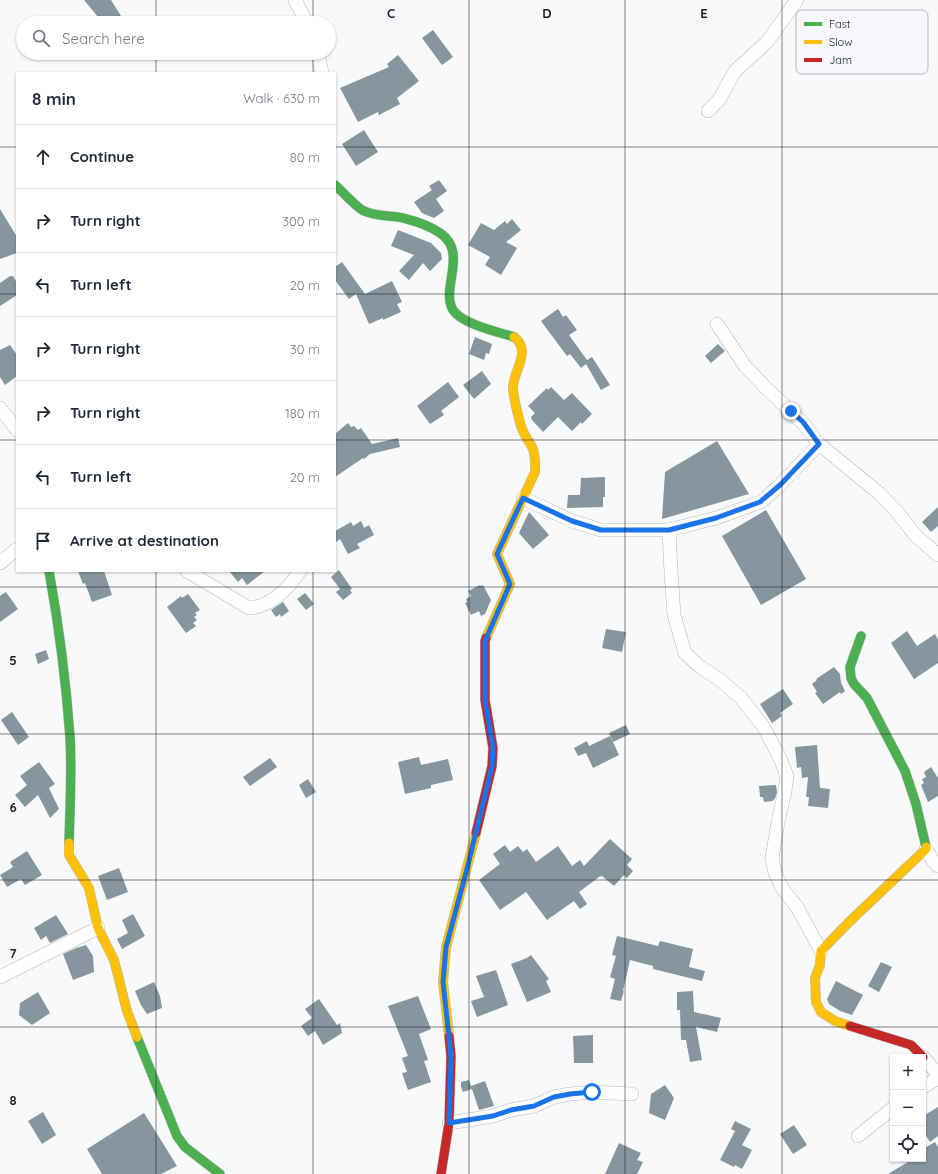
<!DOCTYPE html>
<html lang="en">
<head>
<meta charset="utf-8">
<style>
  body { margin:0; font-family:Quicksand,sans-serif; background:#f2f2f3; color:#1f2937 }
  .controls { position:absolute; right:12px; bottom:12px; display:grid; overflow:hidden; border-radius:0px; box-shadow:0 1px 3px #0004 }
  .controls button { width:36px; height:36px; display:grid; place-items:center; padding:0; border:0; border-bottom:1px solid #e0e1e3; background:#fff; color:#1f2937; font:20px sans-serif }
  .stop { position:absolute; width:12px; height:12px; margin:-9px; border:3px solid #1a73e8; border-radius:50%; background:#fff }
  .stop.end { background:#1a73e8; border-color:#fff; box-shadow:0 1px 4px #0008 }
  .list { margin:0; padding:0; list-style:none }
  h2 { display:flex; justify-content:space-between; align-items:center; height:52px; margin:0; padding:0 16px; font-size:17px }
  h2 small { font-size:13px; font-weight:400; color:#747a83 }
  .list li { display:grid; grid-template-columns:26px 1fr auto; gap:12px; align-items:center; box-sizing:border-box; height:64px; padding:0 16px; border-top:1px solid #e0e1e3 }
  .list b { display:block; font-size:15px; white-space:nowrap }
  .list em { font-size:13px; font-style:normal; color:#747a83 }
  .icon { flex:none; width:22px; height:22px; fill:none; stroke:currentColor; stroke-width:2; stroke-linecap:round; stroke-linejoin:round }
  .map { position:relative; flex:none; width:938px; height:1174px; overflow:hidden }
  .search { position:absolute; background:#fff; box-shadow:0 1px 3px #0004; left:16px; top:16px; width:320px; height:44px; display:flex; align-items:center; gap:10px; box-sizing:border-box; padding:0 14px; border-radius:22px; color:#747a83; font-size:15px }
  .panel { position:absolute; background:#fff; box-shadow:0 1px 3px #0004; left:16px; top:72px; width:320px; height:500px; border-radius:0px }
  .map>svg:first-child { display:block }
  .building { fill:#85969e }
  .lines { fill:none; stroke-linecap:round; stroke-linejoin:round }
  .street-casing { stroke:#b4b8bc; stroke-width:14 }
  .fast-casing { stroke:#b4b8bc; stroke-width:10 }
  .slow-casing { stroke:#b4b8bc; stroke-width:10 }
  .jam-casing { stroke:#b4b8bc; stroke-width:10 }
  .street { stroke:#fefefe; stroke-width:13 }
  .fast { stroke:#4caf50; stroke-width:9 }
  .slow { stroke:#ffc107; stroke-width:9 }
  .jam { stroke:#c62828; stroke-width:9 }
  .route { stroke:#1a73e8; stroke-width:5 }
  .grid { fill:none; stroke:#1a1e26; stroke-width:1; stroke-opacity:0.55 }
  .key { fill:#f6f8fc; stroke:#b4b7bc; stroke-width:1 }
  .key-label { font-size:11px; fill:#1a1e26 }
  .grid-label { font-size:13px; text-anchor:middle; font-weight:bold; fill:#1a1e26; stroke:#f6f8fc; stroke-width:4; stroke-linejoin:round; paint-order:stroke }
</style>
</head>
<body>
<div class="map">
<svg width="938" height="1174" viewBox="0 0 938 1174">
  <rect width="100%" height="100%" fill="#f7f9fb"/>
  <g class="building">
    <path d="M84,0H111L121,16L117,19V23H103Z"/>
    <path d="M433,30L453,57L442,65L422,38Z"/>
    <path d="M398,55L419,81L397,98L400,104L379,115L378,112L358,122L340,88L389,67L387,64Z"/>
    <path d="M364,130L378,152L356,166L342,144Z"/>
    <path d="M439,180L447,191L436,199L444,211L434,218L422,213L414,202L432,190L429,186Z"/>
    <path d="M0,209L17,237V253L0,259Z"/>
    <path d="M512,219L521,230L506,242L517,248L501,275L485,265L490,257L468,245L481,223L494,230L505,221L507,224Z"/>
    <path d="M398,230L431,243L441,253L442,259L430,271L423,263L409,280L399,271L414,255L391,246Z"/>
    <path d="M342,262L365,294L392,281L402,302L397,304L401,312L383,320V318L369,324L356,294L349,299L335,280V267Z"/>
    <path d="M10,276H13L17,283V295L0,306V283Z"/>
    <path d="M558,309L563,317L566,315L577,330L569,335L587,360L592,357L610,385L601,390L586,364L581,368L570,354L567,356L541,321Z"/>
    <path d="M475,337L492,344L489,354L486,353L484,360L469,354Z"/>
    <path d="M718,344L725,351L711,363L705,356Z"/>
    <path d="M10,345L17,355V376L5,385L0,377V350Z"/>
    <path d="M482,371L491,384L474,399L463,385Z"/>
    <path d="M448,382L459,397L441,411L444,415L430,424L417,406Z"/>
    <path d="M551,387L564,400L572,393L592,414L582,424L581,422L572,431L558,417L543,432L532,420L531,417L535,413L528,406L547,388L548,390Z"/>
    <path d="M348,423L351,427L354,426L358,430L361,428L372,444L398,438L400,447L370,454L364,459L363,458L335,477V434Z"/>
    <path d="M717,441L749,494L662,519L665,472Z"/>
    <path d="M605,477V497H603V507L567,508L568,495H580L581,478Z"/>
    <path d="M938,507V526L931,532L922,522Z"/>
    <path d="M766,510L806,579L761,605L722,536Z"/>
    <path d="M529,512L549,535L533,549L519,533Z"/>
    <path d="M361,521L364,528L369,525L374,535L357,544L360,548L348,554L340,539L335,543V531L351,522L353,526Z"/>
    <path d="M339,570L352,589L350,590L352,593L343,600L336,592L340,589L331,577Z"/>
    <path d="M78,571H104L112,595L92,602L85,583L83,584Z"/>
    <path d="M229,571H265L247,585L242,578L238,582Z"/>
    <path d="M480,585L481,586L483,585L491,600L485,614L481,616L479,611L471,615L465,603L467,602L466,599L471,596L468,591Z"/>
    <path d="M6,592L18,609L0,622V596Z"/>
    <path d="M305,593L314,604L306,610L297,599Z"/>
    <path d="M188,594L200,610L195,613L197,615L194,617L197,620L193,623L196,626L186,633L167,607L181,596L182,598Z"/>
    <path d="M283,602L289,611L281,617L280,614L276,617L271,610Z"/>
    <path d="M606,629L626,632L622,652L602,648Z"/>
    <path d="M907,631L917,646L935,634L938,640V663L914,679L891,643Z"/>
    <path d="M46,650L49,659L38,664L35,654Z"/>
    <path d="M834,667L840,674L841,683L845,691L841,694L840,692L823,704L815,693L817,692L812,684L817,680L816,679Z"/>
    <path d="M783,689L793,704L780,713L782,716L772,723L760,704Z"/>
    <path d="M12,712L29,737L18,745L1,720Z"/>
    <path d="M626,725L630,734L613,742L609,733Z"/>
    <path d="M610,736L619,755L593,768L586,753L578,756L574,748L587,741L589,746Z"/>
    <path d="M817,745L820,788L830,789L828,808L808,806L809,797H806L808,777L802,778L801,767L797,768L795,747Z"/>
    <path d="M419,757L421,765L448,759L453,780L431,785V788L405,794L398,762Z"/>
    <path d="M270,758L277,767L250,786L243,777Z"/>
    <path d="M39,762L55,784L49,788L59,809L50,818L38,795L25,807L15,795L27,785L20,776Z"/>
    <path d="M931,767L938,778V796L928,802L921,785L924,783L922,779L926,777L924,772Z"/>
    <path d="M308,779L316,792L306,798L299,785Z"/>
    <path d="M776,785L777,792L775,799L773,800V801L764,802L763,797H760L759,786Z"/>
    <path d="M610,839L632,859L627,865L633,871L627,878L624,875L614,886L602,876L599,877L579,892L587,904L580,909L574,901L547,920L526,892L500,910L479,880L500,864L493,854L505,845L510,852L518,846L523,852L527,849L536,862L558,846L572,866L580,860L584,866Z"/>
    <path d="M27,851L42,875L25,885L21,879L7,887L0,875L13,867L10,862Z"/>
    <path d="M119,868L128,892L107,900L98,876Z"/>
    <path d="M133,914L145,936L122,949L117,939L128,933L122,920Z"/>
    <path d="M56,915L68,934L50,943L46,936L41,940L34,928Z"/>
    <path d="M617,936L658,946L660,941L693,949L689,967L705,971L702,981L653,969V966L630,960L623,991H624L621,1001L610,999L615,979L610,977L616,956L612,955Z"/>
    <path d="M86,945L93,956L94,972L73,980L63,954L76,948Z"/>
    <path d="M531,955L549,979L546,981L551,992L527,1002L511,964L527,958Z"/>
    <path d="M881,962L892,967L879,992L868,986Z"/>
    <path d="M496,970L508,1005L477,1017L471,1001L484,997L476,976Z"/>
    <path d="M836,981L863,995L852,1015L840,1011L829,1004L827,999Z"/>
    <path d="M154,982L160,996L162,1008L147,1014L141,1005L135,991Z"/>
    <path d="M693,991L694,1012L721,1018L717,1032L696,1027L702,1060L690,1062L686,1040H681L680,1010H677V992Z"/>
    <path d="M38,992L50,1013L32,1025L19,1015L20,1003Z"/>
    <path d="M418,996L431,1029L419,1034L428,1060L424,1061L431,1082L408,1090L402,1073L407,1072L402,1058L408,1056L388,1006Z"/>
    <path d="M319,999L337,1025L340,1023L342,1033L323,1045L315,1031L308,1036L301,1026L312,1018L305,1009Z"/>
    <path d="M593,1035V1063H574L573,1036Z"/>
    <path d="M469,1080L471,1086L485,1081L494,1106L479,1110L472,1089L463,1092L461,1087V1082Z"/>
    <path d="M665,1085L674,1098L665,1120L649,1113L651,1094Z"/>
    <path d="M938,1107V1136L930,1142L923,1131V1116Z"/>
    <path d="M43,1112L56,1135L42,1144L28,1121Z"/>
    <path d="M144,1113L177,1166L161,1174H102L87,1149Z"/>
    <path d="M735,1121L751,1129L742,1145L752,1150L742,1169L735,1165L734,1167L720,1160L735,1131L731,1129Z"/>
    <path d="M794,1125L807,1145L793,1154L780,1134Z"/>
    <path d="M935,1142L938,1147V1174H888L913,1159H923V1149Z"/>
    <path d="M619,1143L641,1153L637,1160L643,1162L637,1174H605Z"/>
  </g>
  <g class="lines">
    <g class="street-casing">
      <g id="street">
        <path d="M295,0L307,23"/>
        <path d="M318,53L322,73"/>
        <path d="M708,111L719,100L735,71L767,42L797,0"/>
        <path d="M717,324L745,366L766,388L803,423L819,444"/>
        <path d="M0,408L17,430"/>
        <path d="M523,498L572,521L601,530H669L716,518L761,502L780,485L819,444L880,494L898,513L915,535L938,555"/>
        <path d="M669,530L671,572L674,615L685,653L699,666L720,680L741,698L763,726L780,758L787,776L785,791L778,822L772,858L775,873L782,888L797,907L821,951"/>
        <path d="M0,563L17,549"/>
        <path d="M187,571L249,608C270,607 289,588 300,571"/>
        <path d="M926,849L933,861L938,866"/>
        <path d="M0,977L98,928"/>
        <path d="M923,1057L938,1074"/>
        <path d="M923,1087L938,1078"/>
        <path d="M449,1123L493,1116L511,1110L534,1106L554,1097L570,1094L592,1092L632,1094"/>
        <path d="M858,1136L893,1108"/>
      </g>
    </g>
    <g class="fast-casing">
      <g id="fast">
        <path d="M335,185C342,191 357,208 364,211C377,217 390,215 403,218C415,221 430,226 440,233C469,252 440,289 453,310C462,324 498,332 514,337"/>
        <path d="M49,571C59,626 66,681 70,737C72,772 70,808 69,843"/>
        <path d="M861,636L850,667L851,678L854,684L867,698L905,771L916,804L926,847"/>
        <path d="M137,1037L177,1136L185,1147L220,1174"/>
      </g>
    </g>
    <g class="slow-casing">
      <g id="slow">
        <path d="M486,638L510,584L497,554L535,472C535,464 536,455 532,447C530,442 525,437 523,431C519,422 514,399 513,389C512,372 533,351 514,337"/>
        <path d="M69,843V855L89,888L98,928L114,960L127,1011L137,1037"/>
        <path d="M850,1026L835,1021L821,1012L816,1002L815,978L820,965L821,951L848,923L926,849V847"/>
        <path d="M449,1036L443,982L446,947L476,833"/>
      </g>
    </g>
    <g class="jam-casing">
      <g id="jam">
        <path d="M476,833L492,766L493,748L485,700V641L486,638"/>
        <path d="M850,1026L911,1045L923,1057"/>
        <path d="M441,1174L449,1123L451,1056L449,1036"/>
      </g>
    </g>
    <use href="#street" class="street"/>
    <use href="#fast" class="fast"/>
    <use href="#slow" class="slow"/>
    <use href="#jam" class="jam"/>
  </g>
  <g class="lines">
    <path class="route" d="M592,1092L570,1094L554,1097L534,1106L511,1110L493,1116L449,1123L451,1056L443,982L446,947L467,869L492,766L493,748L485,700V641L510,584L497,554L523,498L572,521L601,530H669L716,518L760,502L780,485L819,444L803,422L791,411"/>
  </g>
  <path class="grid" d="M156,0V23M313,0V23M469,0V1174M625,0V1174M782,0V1174M156,53V73M313,53V73M0,147H17M335,147H938M0,294H17M335,294H938M0,440H17M335,440H938M156,571V1174M313,571V1174M0,587H938M0,734H938M0,880H938M0,1027H938"/>
  <rect x="796" y="10" width="132" height="64" rx="6" class="key"/>
  <rect x="804" y="22" width="18" height="4" fill="#4caf50"/>
  <rect x="804" y="40" width="18" height="4" fill="#ffc107"/>
  <rect x="804" y="58" width="18" height="4" fill="#c62828"/>
  <g class="key-label">
    <text x="829" y="28">Fast</text>
    <text x="829" y="46">Slow</text>
    <text x="829" y="64">Jam</text>
  </g>
  <g class="grid-label">
    <text x="391" y="18">C</text>
    <text x="547" y="18">D</text>
    <text x="704" y="18">E</text>
    <text x="13" y="665">5</text>
    <text x="13" y="812">6</text>
    <text x="13" y="958">7</text>
    <text x="13" y="1105">8</text>
  </g>
</svg>
<div class="controls">
<button>+</button>
<button>−</button>
<button><svg class="icon" aria-label="locate" viewBox="0 0 24 24"><circle cx="12" cy="12" r="6"/><path d="M12 2v4M12 18v4M2 12h4M18 12h4"/></svg></button>
</div>
<div class="stop" style="left:592px;top:1092px"></div>
<div class="stop end" style="left:791px;top:411px"></div>
<div class="search"><svg class="icon" aria-label="search" viewBox="0 0 24 24"><circle cx="10" cy="10" r="6"/><path d="M15 15l6 6"/></svg>Search here</div>
<section class="panel">
<h2>8 min<small>Walk · 630 m</small></h2>
<ul class="list">
<li><svg class="icon" aria-label="ahead" viewBox="0 0 24 24"><path d="M12 20V5M6 11l6-6 6 6"/></svg><div><b>Continue</b></div><em>80 m</em></li>
<li><svg class="icon" aria-label="right" viewBox="0 0 24 24"><path d="M7 20v-9h11M14 6l5 5-5 5"/></svg><div><b>Turn right</b></div><em>300 m</em></li>
<li><svg class="icon" aria-label="left" viewBox="0 0 24 24"><path d="M17 20v-9H6M10 6l-5 5 5 5"/></svg><div><b>Turn left</b></div><em>20 m</em></li>
<li><svg class="icon" aria-label="right" viewBox="0 0 24 24"><path d="M7 20v-9h11M14 6l5 5-5 5"/></svg><div><b>Turn right</b></div><em>30 m</em></li>
<li><svg class="icon" aria-label="right" viewBox="0 0 24 24"><path d="M7 20v-9h11M14 6l5 5-5 5"/></svg><div><b>Turn right</b></div><em>180 m</em></li>
<li><svg class="icon" aria-label="left" viewBox="0 0 24 24"><path d="M17 20v-9H6M10 6l-5 5 5 5"/></svg><div><b>Turn left</b></div><em>20 m</em></li>
<li><svg class="icon" aria-label="arrive" viewBox="0 0 24 24"><path d="M6 21V4h12l-3 4 3 4H6"/></svg><div><b>Arrive at destination</b></div></li>
</ul>
</section>
</div>
</body>
</html>
